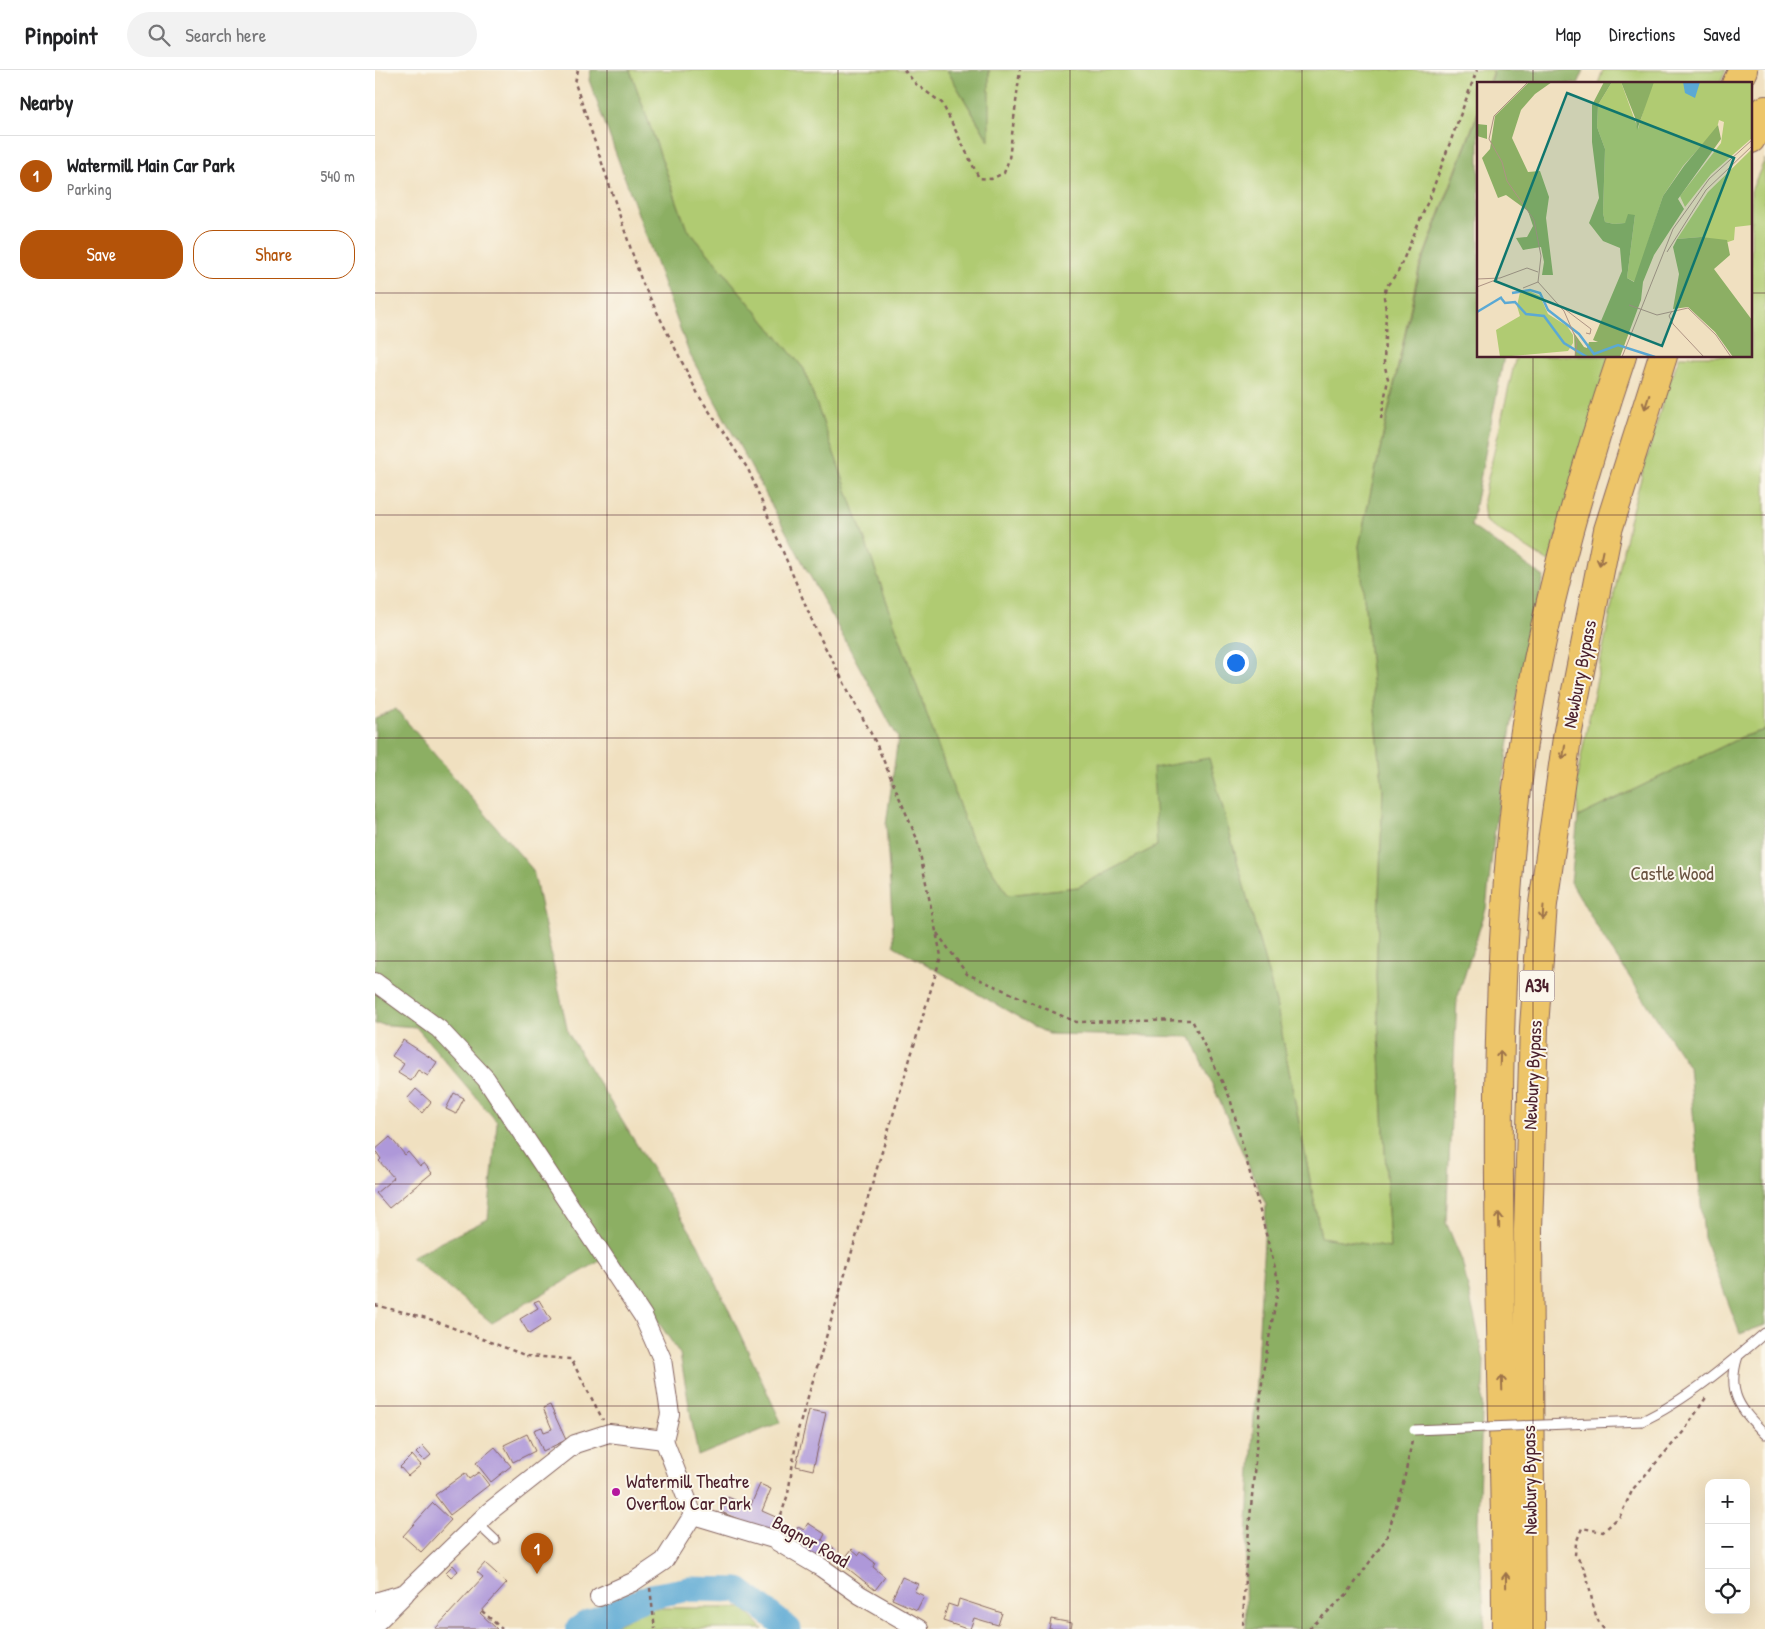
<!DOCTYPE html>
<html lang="en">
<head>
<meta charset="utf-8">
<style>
  body { margin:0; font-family:"Patrick Hand",sans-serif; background:#f2f2f2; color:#202124 }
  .controls { position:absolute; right:15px; bottom:15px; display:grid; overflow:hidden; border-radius:10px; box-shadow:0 5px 20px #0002 }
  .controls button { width:45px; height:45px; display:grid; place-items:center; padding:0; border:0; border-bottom:1px solid #e0e0e0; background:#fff; color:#202124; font:25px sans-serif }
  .you { position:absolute; left:860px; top:592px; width:18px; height:18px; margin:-12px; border:4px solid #fff; border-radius:50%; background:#1a73e8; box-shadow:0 0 0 8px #1a73e833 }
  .badge { display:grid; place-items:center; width:32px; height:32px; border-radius:50%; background:#b45309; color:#fff; font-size:16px; font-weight:700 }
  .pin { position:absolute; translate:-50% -41px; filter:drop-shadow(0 1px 2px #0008) }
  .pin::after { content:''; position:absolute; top:26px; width:18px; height:15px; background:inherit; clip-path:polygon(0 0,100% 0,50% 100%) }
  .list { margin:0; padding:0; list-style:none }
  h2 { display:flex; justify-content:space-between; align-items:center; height:65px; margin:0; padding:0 20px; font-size:21px }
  h2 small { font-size:16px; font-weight:400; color:#757577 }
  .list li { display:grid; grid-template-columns:32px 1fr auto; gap:15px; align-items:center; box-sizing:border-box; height:80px; padding:0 20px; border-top:1px solid #e0e0e0 }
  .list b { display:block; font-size:19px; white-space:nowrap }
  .list p { margin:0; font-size:16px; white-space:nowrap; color:#757577 }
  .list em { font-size:16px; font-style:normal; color:#757577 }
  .actions { display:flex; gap:10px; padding:15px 20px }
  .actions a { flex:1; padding:11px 0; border:1px solid #b45309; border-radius:20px; text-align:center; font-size:18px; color:#b45309 }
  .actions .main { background:#b45309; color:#fff }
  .icon { flex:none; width:28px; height:28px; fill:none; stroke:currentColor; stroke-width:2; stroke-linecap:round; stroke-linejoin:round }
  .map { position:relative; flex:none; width:1390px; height:1559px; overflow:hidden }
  header { display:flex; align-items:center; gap:30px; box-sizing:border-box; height:70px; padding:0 25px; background:#fff; border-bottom:1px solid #e0e0e0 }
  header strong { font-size:24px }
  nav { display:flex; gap:28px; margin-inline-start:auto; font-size:18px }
  .search { width:350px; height:45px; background:#f2f2f2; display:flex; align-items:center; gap:12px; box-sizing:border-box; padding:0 18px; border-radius:28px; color:#757577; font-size:19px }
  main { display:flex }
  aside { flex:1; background:#fff }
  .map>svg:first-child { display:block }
  .green { fill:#b0cb72; stroke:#7d754e }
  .forest { fill:#8caf64; stroke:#6b6748 }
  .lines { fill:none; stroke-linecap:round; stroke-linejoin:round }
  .river { stroke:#5ba9d4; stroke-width:25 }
  .building { fill:#ae98d9 }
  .lane-casing { stroke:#84635f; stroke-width:11 }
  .street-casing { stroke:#84635f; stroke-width:20 }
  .highway-casing { stroke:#84635f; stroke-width:30 }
  .path { stroke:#84635f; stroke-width:2.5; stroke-dasharray:4 4; stroke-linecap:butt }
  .lane { stroke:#fff; stroke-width:9 }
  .street { stroke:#fff; stroke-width:18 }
  .highway { stroke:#edc569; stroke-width:28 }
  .lane-bridge-casing { stroke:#84635f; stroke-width:11; stroke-linecap:butt }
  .lane-bridge { stroke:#fff; stroke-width:9 }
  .oneway { stroke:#9c724a }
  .grid { fill:none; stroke:#4a1f2b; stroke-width:1; stroke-opacity:0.55 }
  .poi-dot { fill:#b5179e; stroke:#fbf7ec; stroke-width:2 }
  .labels { text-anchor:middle; stroke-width:4; stroke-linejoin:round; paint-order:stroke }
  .shield { fill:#fbf7ec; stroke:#7f6065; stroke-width:1 }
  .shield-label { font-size:18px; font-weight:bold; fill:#4a1f2b }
  .street-label { font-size:19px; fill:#4a1f2b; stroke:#fbf7ec }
  .park-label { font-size:19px; fill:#695340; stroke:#fbf7ec }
  .poi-label { font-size:19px; fill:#4a1f2b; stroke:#fbf7ec; text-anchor:start }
  .inset-river { fill:none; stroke:#5ba9d4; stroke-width:2.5 }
  .inset-road { fill:none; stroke:#ae9384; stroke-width:1 }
  .view { fill:#0f766e; fill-opacity:0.15; stroke:#0f766e; stroke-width:2.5 }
  .inset-edge { fill:none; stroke:#4a1f2b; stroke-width:2.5 }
</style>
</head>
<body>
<header>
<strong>Pinpoint</strong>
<div class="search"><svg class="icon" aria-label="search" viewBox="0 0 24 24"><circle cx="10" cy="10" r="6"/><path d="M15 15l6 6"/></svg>Search here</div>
<nav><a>Map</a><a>Directions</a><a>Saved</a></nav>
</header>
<main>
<aside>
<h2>Nearby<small></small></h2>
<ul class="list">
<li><span class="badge">1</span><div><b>Watermill Main Car Park</b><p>Parking</p></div><em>540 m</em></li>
</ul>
<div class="actions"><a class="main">Save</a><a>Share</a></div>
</aside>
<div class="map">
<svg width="1390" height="1559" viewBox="0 0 1390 1559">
  <rect width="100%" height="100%" fill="#fbf7ec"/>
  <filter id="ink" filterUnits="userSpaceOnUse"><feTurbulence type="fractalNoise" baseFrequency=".02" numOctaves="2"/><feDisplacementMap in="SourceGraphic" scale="10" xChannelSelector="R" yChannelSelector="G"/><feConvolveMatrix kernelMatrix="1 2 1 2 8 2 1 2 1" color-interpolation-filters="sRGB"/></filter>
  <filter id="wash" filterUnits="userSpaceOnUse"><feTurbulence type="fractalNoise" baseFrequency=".0096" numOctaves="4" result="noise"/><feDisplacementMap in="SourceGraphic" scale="20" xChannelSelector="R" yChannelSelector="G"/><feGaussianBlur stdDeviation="1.12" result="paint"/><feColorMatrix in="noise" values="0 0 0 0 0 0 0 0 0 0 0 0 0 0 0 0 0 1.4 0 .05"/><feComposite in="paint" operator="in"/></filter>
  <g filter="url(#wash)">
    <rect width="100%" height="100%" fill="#f0e0c0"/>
    <g class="green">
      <path d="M255,0H572L613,70L614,0H1118L1113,14H1104V39L1044,198L984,476L1008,721L1001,906L1015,1178L946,1167L901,933L834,689L782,776L703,817L633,825L595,766L429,299L311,157Z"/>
      <path d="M1228,0H1351L1345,14H1223Z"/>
      <path d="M1390,89V660L1369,666L1203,747L1201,712L1254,451L1291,320L1305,286H1376V121Z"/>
      <path d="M1141,286H1236L1174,492L1110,451L1108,430Z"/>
      <path d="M276,1538H368L388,1559H233Z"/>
    </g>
    <g class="forest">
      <path d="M216,0H255L311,157L429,299L595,766L633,825L703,817L782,776L778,698L834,688L901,933L946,1167L1015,1178L1001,906L1008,721L984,476L1045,198L1104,41V286H1129L1096,456L1169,507L1140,633L1120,758L1111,839L1082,929L1071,1152L1087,1191L1109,1290L1103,1452L1110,1559H871L870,1505L891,1135L816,967L673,964L519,876L511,755L523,668L314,283L214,10Z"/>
      <path d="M572,0H614V71Z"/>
      <path d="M1119,0H1209L1203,14H1114Z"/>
      <path d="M21,639L158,800L193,963L323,1174L406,1352L323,1386L305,1284L237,1184L117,1253L36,1187L113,1149L122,1052L41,957L0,954V648Z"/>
      <path d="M1390,660V1255L1365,1264L1329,1168L1314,997L1228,867L1196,812L1203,747L1369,666Z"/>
    </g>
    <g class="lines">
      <path class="river" d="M203,1559L210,1554L276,1526L314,1519L364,1520L414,1559"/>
    </g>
    <g id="blocks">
      <g class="building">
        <path d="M28,970L62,992L53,1006L43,1000L36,1011L23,1003L29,994L17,986Z"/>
        <path d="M41,1019L56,1032L47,1043L32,1029Z"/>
        <path d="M79,1023L89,1028L81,1044L71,1039Z"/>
        <path d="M15,1067L30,1085L33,1082L45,1096L49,1093L57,1103L14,1138L1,1123L19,1108L4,1091L6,1089L0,1080Z"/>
        <path d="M164,1230L176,1250L154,1264L145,1249L163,1238L159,1232Z"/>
        <path d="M175,1335L191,1370L168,1381L159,1360L167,1357L169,1362L177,1359L168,1338Z"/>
        <path d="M434,1340L451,1343L438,1400L421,1396Z"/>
        <path d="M152,1364L160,1381L138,1392L129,1375Z"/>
        <path d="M48,1376L56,1385L49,1391L41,1383Z"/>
        <path d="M120,1377L136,1396L116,1412L101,1393Z"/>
        <path d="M37,1385L46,1395L33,1406L25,1397Z"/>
        <path d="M104,1402L114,1415L75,1445L60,1425L90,1403L94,1409Z"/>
        <path d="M385,1414L396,1419L387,1441L403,1448L397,1463L346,1442L353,1427L375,1437Z"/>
        <path d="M58,1433L76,1450L46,1482L28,1466Z"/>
        <path d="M433,1453L450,1464L447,1470L459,1478L452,1488L444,1483L440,1489L414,1471L423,1457L429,1460Z"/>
        <path d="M477,1479L484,1485L486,1482L500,1493L498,1497L510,1507L500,1520L466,1493Z"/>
        <path d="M110,1493L132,1513L105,1543L122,1559H60L108,1507L102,1502Z"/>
        <path d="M78,1495L83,1501L76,1507L71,1502Z"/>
        <path d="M527,1507L543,1514L539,1521L549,1526L542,1540L517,1529Z"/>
        <path d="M584,1529L627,1543L623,1555L599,1548L595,1559H592L568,1551L573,1534L582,1537Z"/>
        <path d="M676,1549L697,1553L696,1559H674Z"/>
      </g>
    </g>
  </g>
  <g filter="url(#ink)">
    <use href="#blocks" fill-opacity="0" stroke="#84635f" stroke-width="1"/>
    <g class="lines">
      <g class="lane-casing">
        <g id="lane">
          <path d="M1363,1286C1351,1323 1365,1339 1390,1364"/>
          <path d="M1267,1351C1309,1332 1355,1293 1390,1263"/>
          <path d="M102,1453L120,1470"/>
        </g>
      </g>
      <g class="street-casing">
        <g id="street">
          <path d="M0,912L64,959L111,1009L268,1246L287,1289L295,1344L289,1370"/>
          <path d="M289,1370L318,1445L398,1469L447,1498L485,1525L544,1559"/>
          <path d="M224,1527L258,1512L289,1491L318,1445"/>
          <path d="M0,1532L30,1523L115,1441L200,1374L234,1363L289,1370"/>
          <path d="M0,1554L30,1524"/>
        </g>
      </g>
      <g class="highway-casing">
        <g id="highway">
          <path d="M1361,14L1368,0"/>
          <path d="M1376,69L1390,40"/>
          <path d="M1131,1559C1131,1269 1107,976 1146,687C1165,553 1204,414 1247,286"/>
          <path d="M1156,1559L1153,1160L1159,957L1168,834L1193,661L1233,460L1288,286"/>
        </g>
      </g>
      <g class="path">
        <path d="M203,0L200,13L267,212L324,326L373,399L441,560L501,673L542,769L566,886L423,1360L413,1424L403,1454"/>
        <path d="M529,0L542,15L567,33L604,108L616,109L629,103L634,89L645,0"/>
        <path d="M1006,349L1013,309L1009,293L1011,240L1009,227L1011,217L1023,202L1056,124L1102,0"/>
        <path d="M562,863L592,904L701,952L817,950L855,1028L904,1213L888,1302L870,1505L868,1559"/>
        <path d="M0,1235L52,1248L152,1286L196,1289L228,1350"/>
        <path d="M275,1518L280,1559"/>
        <path d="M107,1541L127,1559"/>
        <path d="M934,1559L972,1524L1011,1469L1029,1410L1037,1371"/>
        <path d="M1229,1559C1213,1543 1219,1505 1200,1485L1201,1473L1207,1458L1228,1462L1245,1446L1258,1419L1309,1361L1332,1326"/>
      </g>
      <use href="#lane" class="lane"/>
      <use href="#street" class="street"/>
      <use href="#highway" class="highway"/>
      <g class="lane-bridge-casing">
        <path id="lane-bridge" d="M1039,1360L1267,1351"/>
      </g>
      <use href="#lane-bridge" class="lane-bridge"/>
    </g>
    <defs><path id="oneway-shaft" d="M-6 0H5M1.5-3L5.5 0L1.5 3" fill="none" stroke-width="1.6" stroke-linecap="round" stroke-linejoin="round" transform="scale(1.25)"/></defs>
    <g class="oneway">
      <use href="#oneway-shaft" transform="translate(1272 332) rotate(108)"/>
      <use href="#oneway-shaft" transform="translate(1226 488) rotate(102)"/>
      <use href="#oneway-shaft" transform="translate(1189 682) rotate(99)"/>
      <use href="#oneway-shaft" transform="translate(1168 843) rotate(94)"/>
      <use href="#oneway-shaft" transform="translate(1125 988) rotate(-89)"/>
      <use href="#oneway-shaft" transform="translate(1124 1150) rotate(-91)"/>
      <use href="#oneway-shaft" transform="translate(1127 1313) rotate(-92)"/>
      <use href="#oneway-shaft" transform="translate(1131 1510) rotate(-91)"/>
    </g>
  </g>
  <path class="grid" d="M232,0V1559M463,0V1559M695,0V1559M927,0V1559M1158,0V14M0,223H1104M1376,223H1390M1158,286V1559M0,445H1390M0,668H1390M0,891H1390M0,1114H1390M0,1336H1390"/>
  <circle class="poi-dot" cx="241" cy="1422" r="5"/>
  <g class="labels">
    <rect class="shield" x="1144.5" y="900.5" width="35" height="31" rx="4"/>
    <g class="shield-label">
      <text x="1162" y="922">A34</text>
    </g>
    <g class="street-label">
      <text transform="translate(1204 604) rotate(-79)" y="7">Newbury Bypass</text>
      <text transform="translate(1157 1005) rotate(-87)" y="7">Newbury Bypass</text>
      <text transform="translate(1154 1410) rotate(-91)" y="7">Newbury Bypass</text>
      <text transform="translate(436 1471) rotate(30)" y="7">Bagnor Road</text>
    </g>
    <g class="park-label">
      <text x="1297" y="810">Castle Wood</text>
    </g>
    <g class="poi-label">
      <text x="251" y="1418">Watermill Theatre<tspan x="251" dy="22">Overflow Car Park</tspan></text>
    </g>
  </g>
  <g transform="translate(1102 12)">
    <rect width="275" height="275" fill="#f0e0c0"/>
    <path d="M135,0H144L161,47L175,0H275V56L234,92L208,125L203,114L244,61L247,40L242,38L240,46L206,84L186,114L158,200L150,196L158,133L148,141L137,142L128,140L126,131L128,67L120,45L121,23ZM275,67V143L258,145L257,158L251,160L224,155L200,157L231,110ZM52,209L63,214L71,232L90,244L96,253V261L91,269L23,275L19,248L43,234L40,224L43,210Z" fill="#b0cb72"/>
    <path d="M52,0H75L58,12L44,28L35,56L51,90L63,89L72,115L69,136L76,193H65L67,180L64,165L46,168L39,156L50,155L56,144L51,129L29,113L21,116L5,76L13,67L18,34ZM127,0H135L121,23L120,45L128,67L126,131L128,140L137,142L148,141L151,132L158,133L150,196L157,200L186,114L207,84L241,43L244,57L201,117L207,127L177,173L166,200L164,218L143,275H98L97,251L107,265L110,266L112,260H121L116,258L145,189L143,166L126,159L112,141L122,116L115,60V23ZM144,0H177L160,48L159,38ZM0,42L10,43V57L0,54ZM224,155L250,158L253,173L237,187L275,238V275H256L238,250L211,225L196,227L202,192L196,165L200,157Z" fill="#8caf64"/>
    <path d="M206,0H223L218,16L208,11Z" fill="#5ba9d4"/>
    <path class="inset-river" d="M35,211L53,208L63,211L71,228L102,252L117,272L141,263L178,275M24,216L28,221L38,220L49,232L67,234L87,261L110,275M0,230L25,215"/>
    <path class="inset-road" d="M51,0L17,34L12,57L25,80L30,99L57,138L64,174L61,200L87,229L100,259L98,275M190,170L229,108L275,64M0,197L23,196L50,186L61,190M0,205L21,197M46,206L61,200M152,223L180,233L211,226L239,253L254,275M85,225L114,247L113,252L109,251M195,229L192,234L196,242L227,275M145,275L196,147L232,97L275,58"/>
    <path class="view" d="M90,11L257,76L185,264L18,199Z"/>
    <rect width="275" height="275" class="inset-edge"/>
  </g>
</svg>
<div class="controls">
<button>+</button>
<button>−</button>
<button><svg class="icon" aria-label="locate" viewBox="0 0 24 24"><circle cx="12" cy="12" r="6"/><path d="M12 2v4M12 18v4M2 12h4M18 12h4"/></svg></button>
</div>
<div class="you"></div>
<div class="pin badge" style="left:162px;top:1504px">1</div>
</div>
</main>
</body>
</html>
